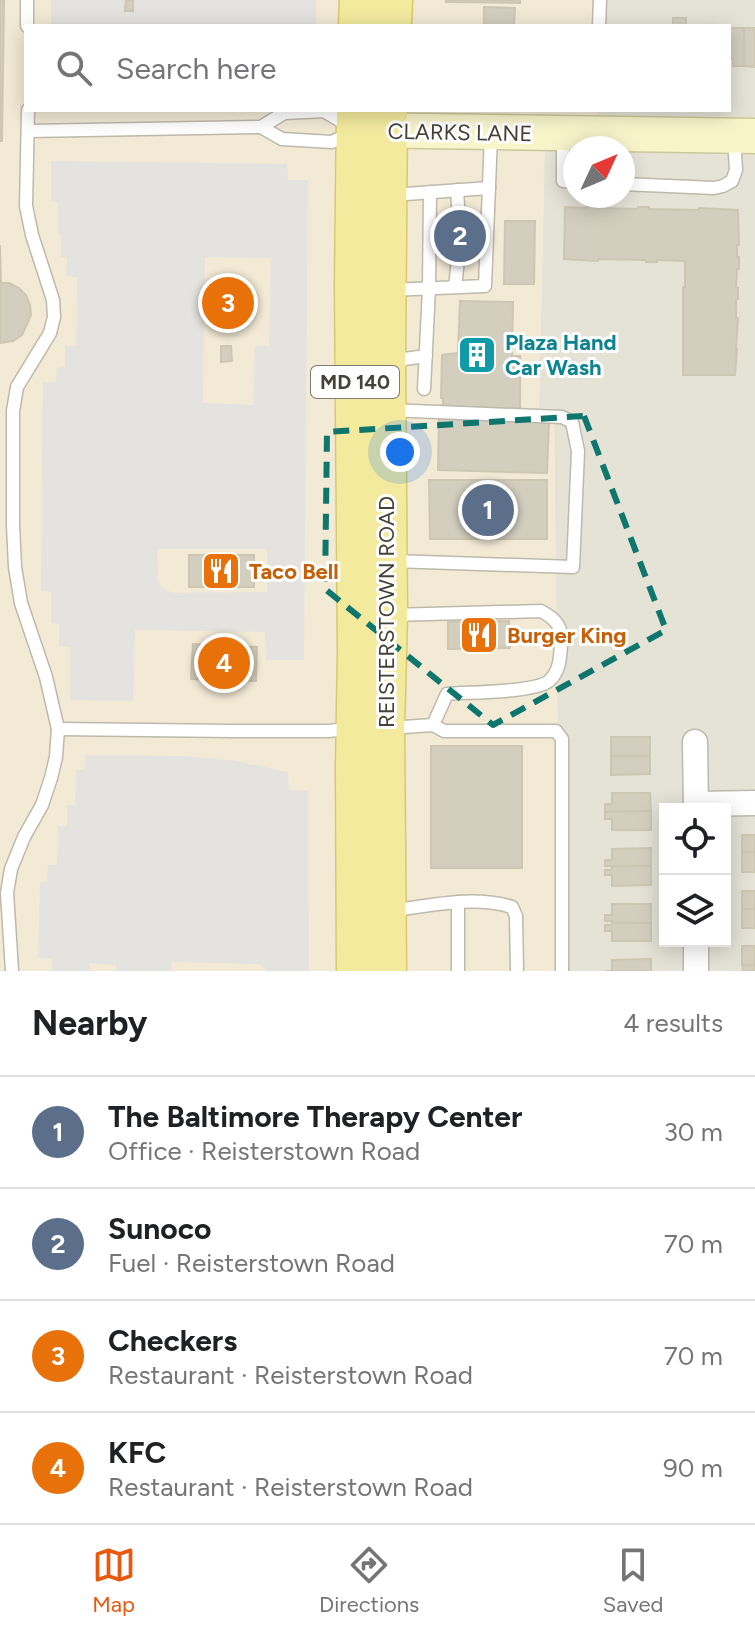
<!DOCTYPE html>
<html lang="en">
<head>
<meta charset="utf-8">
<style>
  body { margin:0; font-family:Figtree,sans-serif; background:#f2f2f2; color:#202124 }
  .controls { position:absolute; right:24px; bottom:24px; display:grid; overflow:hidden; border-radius:0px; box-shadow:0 4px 20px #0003 }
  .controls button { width:72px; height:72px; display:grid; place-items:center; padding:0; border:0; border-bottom:2px solid #e0e0e0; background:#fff; color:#202124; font:40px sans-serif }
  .compass { position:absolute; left:563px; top:136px; width:72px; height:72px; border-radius:50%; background:#fff; box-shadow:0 4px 20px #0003; rotate:46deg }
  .you { position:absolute; left:400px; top:452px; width:28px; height:28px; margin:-20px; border:6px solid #fff; border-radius:50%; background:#1a73e8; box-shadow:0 0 0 12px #1a73e833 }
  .badge { display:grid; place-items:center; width:52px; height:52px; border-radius:50%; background:#ea580c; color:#fff; font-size:26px; font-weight:700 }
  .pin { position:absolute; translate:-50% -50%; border:4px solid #fff; box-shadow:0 2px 8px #0006 }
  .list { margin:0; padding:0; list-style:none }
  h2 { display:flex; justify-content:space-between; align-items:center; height:104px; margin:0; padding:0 32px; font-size:34px }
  h2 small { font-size:26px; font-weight:400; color:#757577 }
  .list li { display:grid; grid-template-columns:52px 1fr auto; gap:24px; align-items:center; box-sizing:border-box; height:112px; padding:0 32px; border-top:2px solid #e0e0e0 }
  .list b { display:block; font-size:30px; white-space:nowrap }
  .list p { margin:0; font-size:26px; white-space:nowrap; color:#757577 }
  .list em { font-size:26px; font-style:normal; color:#757577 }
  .icon { flex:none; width:44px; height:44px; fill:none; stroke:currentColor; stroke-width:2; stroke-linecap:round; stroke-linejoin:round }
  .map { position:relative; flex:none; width:755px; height:971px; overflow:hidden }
  .search { position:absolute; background:#fff; box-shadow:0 4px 20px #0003; left:24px; right:24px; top:24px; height:88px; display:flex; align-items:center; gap:20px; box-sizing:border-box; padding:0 28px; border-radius:0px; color:#757577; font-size:30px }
  .sheet { height:552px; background:#fff }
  nav { display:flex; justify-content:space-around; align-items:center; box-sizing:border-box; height:112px; border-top:2px solid #e0e0e0; background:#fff; font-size:22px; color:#757577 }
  nav a { display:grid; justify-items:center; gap:4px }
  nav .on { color:#ea580c }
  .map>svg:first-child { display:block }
  .residential { fill:#e5e3d6; fill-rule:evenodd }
  .commercial { fill:#f2ead5 }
  .parking { fill:#e4e3df; fill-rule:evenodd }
  .building { fill:#d3cebe; stroke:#cdc7b2; stroke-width:2 }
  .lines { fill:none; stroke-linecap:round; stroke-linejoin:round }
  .lane-casing { stroke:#bdb9ab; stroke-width:15 }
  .street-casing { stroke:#bdb9ab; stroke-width:27 }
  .secondary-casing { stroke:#cdc89b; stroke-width:37 }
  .primary-casing { stroke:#d8c970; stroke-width:41 }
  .lane { stroke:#fff; stroke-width:12 }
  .street { stroke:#fff; stroke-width:24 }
  .secondary { stroke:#f9f5cb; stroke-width:34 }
  .primary { stroke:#f4ea9e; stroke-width:38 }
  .marked { fill:none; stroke:#0f766e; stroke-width:6; stroke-dasharray:16 10; stroke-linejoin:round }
  .labels { text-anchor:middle; stroke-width:6; stroke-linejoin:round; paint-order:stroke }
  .shield { fill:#fff; stroke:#7d7b73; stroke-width:2 }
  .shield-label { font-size:20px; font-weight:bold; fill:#454237 }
  .street-label { font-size:22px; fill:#454237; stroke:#fff }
  .culture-label { font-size:22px; font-weight:bold; fill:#0d838f; stroke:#fff; text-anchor:start }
  .food-label { font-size:22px; font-weight:bold; fill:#c56008; stroke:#fff; text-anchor:start }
</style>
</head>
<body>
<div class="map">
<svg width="755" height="971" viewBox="0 0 755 971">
  <rect width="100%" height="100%" fill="#f2f1e8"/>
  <path class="residential" d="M600,0H755V971H560L554,409L539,408L545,132L596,134L597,110H729V26H599ZM575,148H623V196H575ZM665,809H725V941H665Z"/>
  <path class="commercial" d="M0,0H600L599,26H26V110H597V134L545,133L539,408L554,409L560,971H0Z"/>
  <g class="parking">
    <rect x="51" y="0" width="265" height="26"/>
    <path d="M51,161L287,164L288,180H308L304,660H266L265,632L135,630L133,701L70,700V647L59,646V624L51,623V592L41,591L43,382H56L57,368L65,367V346H76L77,277L66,276L67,257H61V235L58,234V202L51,201ZM205,257L271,258L269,346H255L253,405L203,403ZM157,549H267V592L175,593L168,591L160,586L158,580Z"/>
    <path d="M85,755L181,756L230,760L288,772L289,790L308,791L309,971H268L260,964L172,962L171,971H116V965L90,963V971H52V959L38,958L40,882H47L48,865H57L58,826H67V805H75L76,770L84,769Z"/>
  </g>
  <g class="building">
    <path d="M0,0H4L2,141H0Z"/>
    <path d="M126,0H133V11H125Z"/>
    <path d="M446,0H520V3L446,2Z"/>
    <path d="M484,7L515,8L514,26H484Z"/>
    <rect x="673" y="18" width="13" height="8"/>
    <path d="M729,28H744V66H733V59H729Z"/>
    <path d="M744,28H755V67L744,66Z"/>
    <path d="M587,206H598V208L638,209V207H649V209L698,210L699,208L738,210L739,245H737V257H739V269H737L736,288H738V299H736V318H738L736,349H737L735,375H683V287H685V261L657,260V262H646L645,260L598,259V261L564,259L565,207L587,208Z"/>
    <path d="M439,220L482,222L481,251L437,250V222Z"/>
    <path d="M505,221H535L534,284H504Z"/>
    <path d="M0,245L1,283H9L19,288L26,295L30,305L31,315L22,335L13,341L0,343Z"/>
    <path d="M220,277H235V328H221Z"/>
    <path d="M460,301L513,302L512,356H520V410L443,409V398H441L442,355L458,353Z"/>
    <path d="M221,346H231L232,361L221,362Z"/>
    <path d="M439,418L549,422L547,473L438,470Z"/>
    <path d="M429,480H547V539H430Z"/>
    <rect x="189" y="555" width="65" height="32"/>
    <path d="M509,621L510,648L448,649V622Z"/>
    <path d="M193,644L257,647L256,681L191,679Z"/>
    <rect x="611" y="737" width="39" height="19"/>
    <rect x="431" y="746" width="91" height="122"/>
    <path d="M611,756H650V774L611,775Z"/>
    <path d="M612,793H650L651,811L605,812V804H612Z"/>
    <path d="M651,811V830H612V819H605V812Z"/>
    <rect x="742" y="835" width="13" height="17"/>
    <path d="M651,848V866H605V860H612V849Z"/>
    <rect x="742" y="852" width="13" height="20"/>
    <path d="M612,866H651V885L612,886V875H605V870H612Z"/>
    <rect x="742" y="891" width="13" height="18"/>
    <path d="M612,904H651V923H612V921H605V915H612Z"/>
    <rect x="742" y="909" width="13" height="19"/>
    <path d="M612,923H651V941H612V931H605V925H612Z"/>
    <rect x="742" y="946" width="13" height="19"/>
    <path d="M651,959V971H605H612V960Z"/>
    <path d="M742,965H755V971H743Z"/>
  </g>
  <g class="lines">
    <g class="lane-casing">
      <g id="lane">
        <path d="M27,0V26"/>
        <path d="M599,26L600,0"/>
        <path d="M261,127L282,139L332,142L348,134"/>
        <path d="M28,131L261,127L284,113L324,111L349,126"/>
        <path d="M563,137V181L575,182"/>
        <path d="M623,184L714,188L723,186L732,181L736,170L734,139"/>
        <path d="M457,190L459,221"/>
        <path d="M392,195L489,188"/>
        <path d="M455,287L459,251"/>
        <path d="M390,290L485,286L491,136"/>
        <path d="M390,361L426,356"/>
        <path d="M424,389L429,288L430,192"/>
        <path d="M389,410L562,417L572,422L578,451L573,567L393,561"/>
        <path d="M391,615L541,611C556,619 563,627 561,645C560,658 560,670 550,680C538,693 467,692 447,694L433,725"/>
        <path d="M389,728L433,725L444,731H556L562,739V971"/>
        <path d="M58,729L232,731H328L350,729"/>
        <path d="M390,911C429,906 473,895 512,907L516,916L517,971"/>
        <path d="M12,971L7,893L11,869L24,837L42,805L51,778L56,757L58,729L46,677L21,603L15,567L13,525V411L17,387L50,333L54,317L53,300L32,235L26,206L28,110"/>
        <path d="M458,971V902"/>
      </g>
    </g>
    <g class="street-casing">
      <g id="street">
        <path d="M695,742L696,809"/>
        <path d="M696,804L755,803"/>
        <path d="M696,941V971"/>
      </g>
    </g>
    <g class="secondary-casing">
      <path id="secondary" d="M360,130L755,136"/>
    </g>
    <g class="primary-casing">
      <g id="primary">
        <path d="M358,26L359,0"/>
        <path d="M392,26L393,0"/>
        <path d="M356,971L355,767L357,652L354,286L356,110"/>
        <path d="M387,971L385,728L388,615L386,361L388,110"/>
      </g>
    </g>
    <use href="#lane" class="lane"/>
    <use href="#street" class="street"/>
    <use href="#secondary" class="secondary"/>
    <use href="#primary" class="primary"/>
  </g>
  <path class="marked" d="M584,416L666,630L493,725L325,589L327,432Z"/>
  <defs>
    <g id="building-square" transform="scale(2)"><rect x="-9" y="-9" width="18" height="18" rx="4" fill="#0f9aa8" stroke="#fff"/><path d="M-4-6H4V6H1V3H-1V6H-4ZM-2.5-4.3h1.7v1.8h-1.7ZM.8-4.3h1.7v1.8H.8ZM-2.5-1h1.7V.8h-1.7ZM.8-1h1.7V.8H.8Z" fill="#fff"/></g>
    <g id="restaurant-square" transform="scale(2)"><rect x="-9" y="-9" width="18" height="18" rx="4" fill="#e8710a" stroke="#fff"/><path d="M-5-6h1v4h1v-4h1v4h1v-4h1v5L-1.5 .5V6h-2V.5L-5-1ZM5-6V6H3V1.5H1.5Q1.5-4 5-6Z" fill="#fff"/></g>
  </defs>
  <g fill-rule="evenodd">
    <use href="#building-square" x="477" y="355"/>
    <use href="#restaurant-square" x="221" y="571"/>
    <use href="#restaurant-square" x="479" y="635"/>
  </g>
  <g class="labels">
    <rect class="shield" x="311" y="366" width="88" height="32" rx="6"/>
    <g class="shield-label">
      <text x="355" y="389">MD 140</text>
    </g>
    <g class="street-label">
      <text transform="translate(460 132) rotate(1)" y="8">CLARKS LANE</text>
      <text transform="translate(386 612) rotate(-90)" y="8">REISTERSTOWN ROAD</text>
    </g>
    <g class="culture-label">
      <text x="505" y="350">Plaza Hand<tspan x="505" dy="25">Car Wash</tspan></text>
    </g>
    <g class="food-label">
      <text x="249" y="579">Taco Bell</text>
      <text x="507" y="643">Burger King</text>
    </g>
  </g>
</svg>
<div class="controls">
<button><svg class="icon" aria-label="locate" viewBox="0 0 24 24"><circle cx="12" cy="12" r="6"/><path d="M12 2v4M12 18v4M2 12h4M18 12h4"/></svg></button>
<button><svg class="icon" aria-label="layers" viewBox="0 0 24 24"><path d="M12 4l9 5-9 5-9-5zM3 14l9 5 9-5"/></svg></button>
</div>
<svg class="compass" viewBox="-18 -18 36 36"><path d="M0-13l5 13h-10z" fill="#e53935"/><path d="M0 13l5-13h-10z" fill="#757577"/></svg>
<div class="you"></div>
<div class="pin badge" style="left:488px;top:510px;background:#5c6f8a">1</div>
<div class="pin badge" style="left:460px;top:236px;background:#5c6f8a">2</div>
<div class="pin badge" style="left:228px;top:303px;background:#e8710a">3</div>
<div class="pin badge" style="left:224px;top:663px;background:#e8710a">4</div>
<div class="search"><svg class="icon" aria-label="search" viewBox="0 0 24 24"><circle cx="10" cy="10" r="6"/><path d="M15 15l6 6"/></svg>Search here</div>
</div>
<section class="sheet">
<h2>Nearby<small>4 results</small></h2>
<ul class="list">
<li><span class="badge" style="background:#5c6f8a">1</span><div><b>The Baltimore Therapy Center</b><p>Office · Reisterstown Road</p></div><em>30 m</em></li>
<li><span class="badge" style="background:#5c6f8a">2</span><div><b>Sunoco</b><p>Fuel · Reisterstown Road</p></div><em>70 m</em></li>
<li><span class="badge" style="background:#e8710a">3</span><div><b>Checkers</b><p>Restaurant · Reisterstown Road</p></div><em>70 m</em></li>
<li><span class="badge" style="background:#e8710a">4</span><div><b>KFC</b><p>Restaurant · Reisterstown Road</p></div><em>90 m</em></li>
</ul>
</section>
<nav>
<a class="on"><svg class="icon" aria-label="map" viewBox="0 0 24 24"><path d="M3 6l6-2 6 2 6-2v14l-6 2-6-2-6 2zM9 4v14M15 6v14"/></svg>Map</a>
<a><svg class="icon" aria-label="directions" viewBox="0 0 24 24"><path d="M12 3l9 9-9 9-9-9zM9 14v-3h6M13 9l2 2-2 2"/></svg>Directions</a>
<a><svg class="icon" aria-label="saved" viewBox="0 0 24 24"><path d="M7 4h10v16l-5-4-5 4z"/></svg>Saved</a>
</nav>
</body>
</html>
